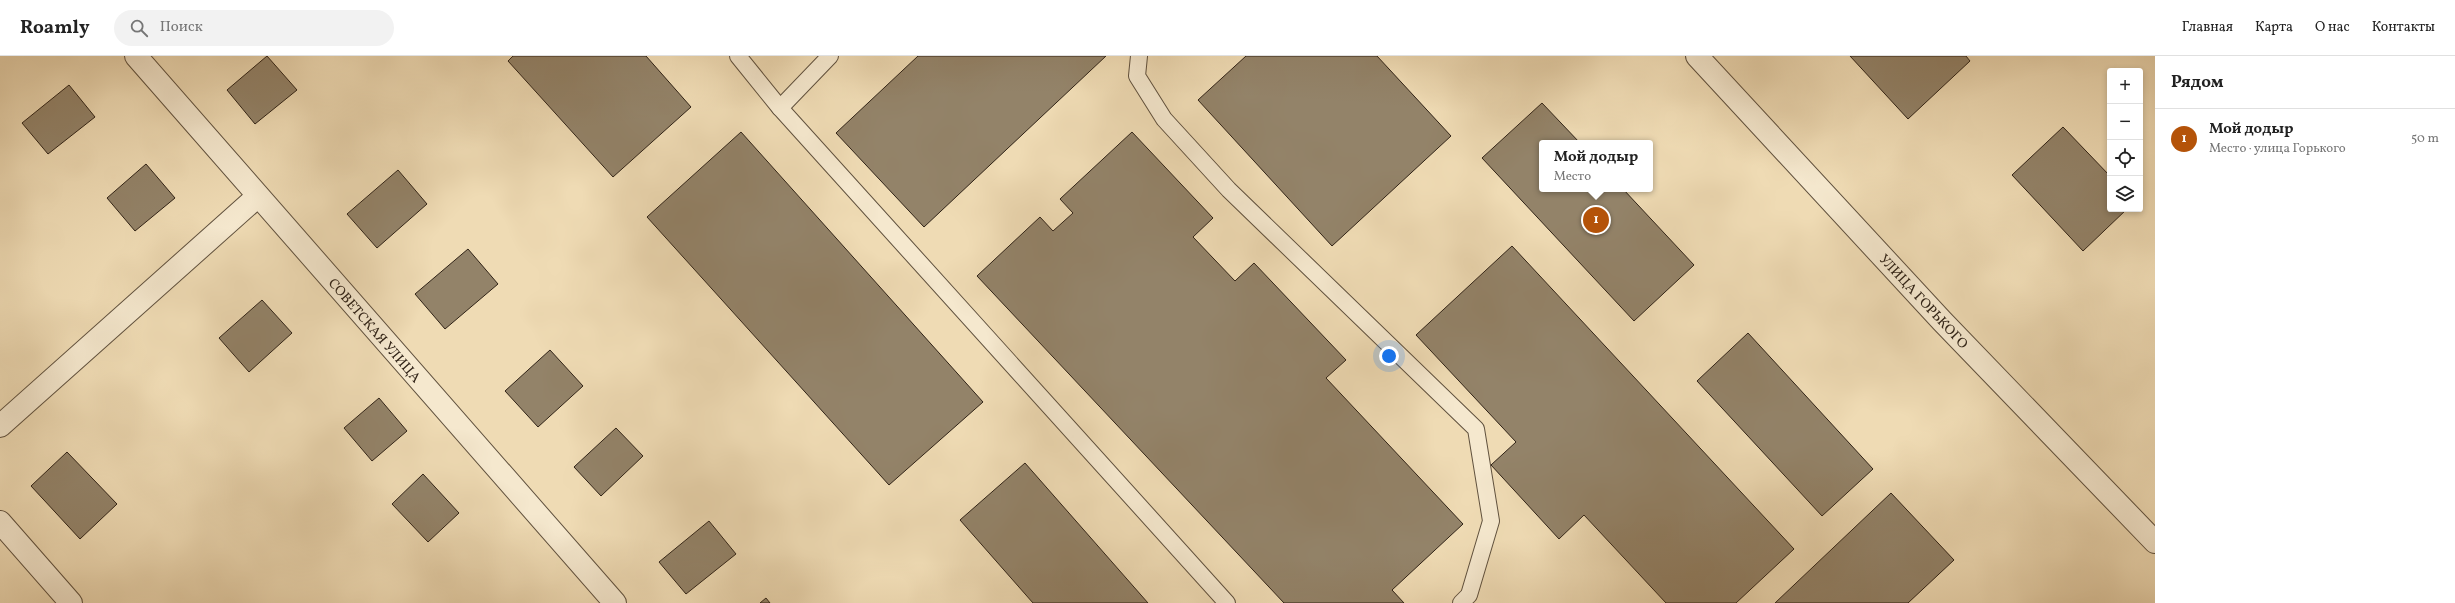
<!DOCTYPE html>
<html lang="ru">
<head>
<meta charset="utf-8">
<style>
  body { margin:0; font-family:Vollkorn,serif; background:#f2f2f2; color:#222 }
  .controls { position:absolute; right:12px; top:12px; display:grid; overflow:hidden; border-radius:4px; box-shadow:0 2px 6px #0003 }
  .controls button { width:36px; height:36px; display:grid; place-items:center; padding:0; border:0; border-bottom:1px solid #e0e0e0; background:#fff; color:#222; font:20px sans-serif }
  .you { position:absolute; left:1389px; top:300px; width:14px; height:14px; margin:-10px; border:3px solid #fff; border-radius:50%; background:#1a73e8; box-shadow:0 0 0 6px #1a73e833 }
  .badge { display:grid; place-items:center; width:26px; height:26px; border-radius:50%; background:#b45309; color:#fff; font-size:13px; font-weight:700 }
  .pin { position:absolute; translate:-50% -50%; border:2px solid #fff; box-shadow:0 1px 4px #0006 }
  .popup { position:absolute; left:1539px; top:84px; width:114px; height:52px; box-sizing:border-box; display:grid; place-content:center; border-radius:4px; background:#fff; filter:drop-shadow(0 1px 3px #0005); font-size:13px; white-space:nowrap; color:#767676 }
  .popup b { font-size:15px; color:#222 }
  .popup::after { content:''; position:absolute; left:50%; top:100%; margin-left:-8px; border:8px solid transparent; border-top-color:#fff }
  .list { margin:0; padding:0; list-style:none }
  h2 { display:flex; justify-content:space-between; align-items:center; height:52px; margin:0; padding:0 16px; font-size:17px }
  h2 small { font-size:13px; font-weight:400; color:#767676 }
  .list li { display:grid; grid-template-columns:26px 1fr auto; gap:12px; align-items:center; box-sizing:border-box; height:60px; padding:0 16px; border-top:1px solid #e0e0e0 }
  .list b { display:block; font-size:15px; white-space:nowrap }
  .list p { margin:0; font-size:13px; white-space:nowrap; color:#767676 }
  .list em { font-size:13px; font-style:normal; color:#767676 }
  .icon { flex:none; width:22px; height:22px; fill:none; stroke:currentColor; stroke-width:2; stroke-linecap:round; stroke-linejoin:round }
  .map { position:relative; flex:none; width:2155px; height:547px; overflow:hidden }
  header { display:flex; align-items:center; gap:24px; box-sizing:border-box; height:56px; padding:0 20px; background:#fff; border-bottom:1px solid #e0e0e0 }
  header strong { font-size:19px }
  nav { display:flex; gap:22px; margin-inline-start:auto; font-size:14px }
  .search { width:280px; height:36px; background:#f2f2f2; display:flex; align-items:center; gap:10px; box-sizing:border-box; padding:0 14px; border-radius:22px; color:#767676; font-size:15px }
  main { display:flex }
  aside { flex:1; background:#fff }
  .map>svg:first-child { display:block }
  .building { fill:#938369; stroke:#302317 }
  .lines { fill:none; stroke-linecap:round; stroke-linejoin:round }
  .service-casing { stroke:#60513e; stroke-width:18 }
  .minor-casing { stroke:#60513e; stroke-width:24 }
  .tertiary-casing { stroke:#60513e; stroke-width:24 }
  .service { stroke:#f5e8ce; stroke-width:16 }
  .minor { stroke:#f5e8ce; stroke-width:22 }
  .tertiary { stroke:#f5e8ce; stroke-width:22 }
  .labels { text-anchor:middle; stroke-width:4; stroke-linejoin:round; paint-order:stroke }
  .street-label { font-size:14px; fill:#302317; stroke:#f5e8ce }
</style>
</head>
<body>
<header>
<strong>Roamly</strong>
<div class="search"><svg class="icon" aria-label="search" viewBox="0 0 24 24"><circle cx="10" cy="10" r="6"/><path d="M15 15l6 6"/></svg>Поиск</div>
<nav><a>Главная</a><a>Карта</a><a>О нас</a><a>Контакты</a></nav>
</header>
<main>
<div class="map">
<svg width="2155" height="547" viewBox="0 0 2155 547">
  <rect width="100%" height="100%" fill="#efdbb4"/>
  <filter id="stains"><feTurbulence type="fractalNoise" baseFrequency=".005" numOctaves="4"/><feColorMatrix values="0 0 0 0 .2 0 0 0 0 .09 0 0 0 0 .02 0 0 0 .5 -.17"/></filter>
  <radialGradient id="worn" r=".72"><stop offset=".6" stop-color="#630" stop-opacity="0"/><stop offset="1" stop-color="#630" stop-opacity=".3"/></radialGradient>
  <g class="building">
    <path d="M267,0L297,34L255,68L227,34Z"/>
    <path d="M513,0H646L691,51L613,121L508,5Z"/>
    <path d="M918,0H1106L924,171L836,77Z"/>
    <path d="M1246,0H1377L1451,80L1332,190L1198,44Z"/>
    <path d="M1850,0H1966L1970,5L1908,63Z"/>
    <path d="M69,29L95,61L48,98L22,67Z"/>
    <path d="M1542,47L1580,87H1542V133H1623L1694,209L1634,265L1482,102Z"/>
    <path d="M2063,71L2110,120V153H2127L2083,195L2012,119Z"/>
    <path d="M741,76L983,346L889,429L647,161Z"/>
    <path d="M1132,76L1213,162L1193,181L1235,225L1254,207L1346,304L1326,322L1463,468L1392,534L1404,547H1284L977,220L1040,161L1053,175L1073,157L1060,143Z"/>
    <path d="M146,108L175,142L135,175L107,142Z"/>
    <path d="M398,114L427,148L377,192L347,158Z"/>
    <path d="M1512,190L1794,493L1736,547H1666L1584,459L1559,483L1491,409L1516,386L1416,279Z"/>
    <path d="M468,193L498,228L445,273L415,238Z"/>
    <path d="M262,244L292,277L249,316L219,282Z"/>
    <path d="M1748,277L1873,413L1822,460L1697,325Z"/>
    <path d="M550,294L583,330L538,371L505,335Z"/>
    <path d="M379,342L407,375L372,405L344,372Z"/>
    <path d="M616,372L643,400L601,440L574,411Z"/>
    <path d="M67,396L117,448L80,483L31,430Z"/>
    <path d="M1025,407L1148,547H1033L960,464Z"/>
    <path d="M423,418L459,457L428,486L392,448Z"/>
    <path d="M1891,437L1954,504L1908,547H1775Z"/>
    <path d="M709,465L736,498L686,538L659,506Z"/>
    <path d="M766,542L770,547H760Z"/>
  </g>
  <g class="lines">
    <g class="service-casing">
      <g id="service">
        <path d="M738,0L780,52L1227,547"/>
        <path d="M1139,0L1137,20L1164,63L1229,134L1476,373L1491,465L1469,539L1461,547"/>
        <path d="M780,52L830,0"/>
      </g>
    </g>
    <g class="minor-casing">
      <g id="minor">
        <path d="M136,0L615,547"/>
        <path d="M0,370L258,140"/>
        <path d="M0,466L71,547"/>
      </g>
    </g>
    <g class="tertiary-casing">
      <path id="tertiary" d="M1697,0L1942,265L2155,486"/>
    </g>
    <use href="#service" class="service"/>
    <use href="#minor" class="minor"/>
    <use href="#tertiary" class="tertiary"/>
  </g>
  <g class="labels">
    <g class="street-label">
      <text transform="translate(1924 245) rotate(47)" y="5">УЛИЦА ГОРЬКОГО</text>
      <text transform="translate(375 274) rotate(49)" y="5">СОВЕТСКАЯ УЛИЦА</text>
    </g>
  </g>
  <rect width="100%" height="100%" filter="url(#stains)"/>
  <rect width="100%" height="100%" fill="url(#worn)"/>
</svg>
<div class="controls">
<button>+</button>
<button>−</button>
<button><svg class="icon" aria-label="locate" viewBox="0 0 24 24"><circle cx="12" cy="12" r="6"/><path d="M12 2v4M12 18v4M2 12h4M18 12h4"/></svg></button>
<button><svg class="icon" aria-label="layers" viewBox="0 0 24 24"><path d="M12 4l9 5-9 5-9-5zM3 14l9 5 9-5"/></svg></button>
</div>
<div class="you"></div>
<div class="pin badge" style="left:1596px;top:164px">1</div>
<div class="popup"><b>Мой додыр</b>Место</div>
</div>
<aside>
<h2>Рядом<small></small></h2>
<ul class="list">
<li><span class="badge">1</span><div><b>Мой додыр</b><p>Место · улица Горького</p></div><em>50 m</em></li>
</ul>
</aside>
</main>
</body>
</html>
